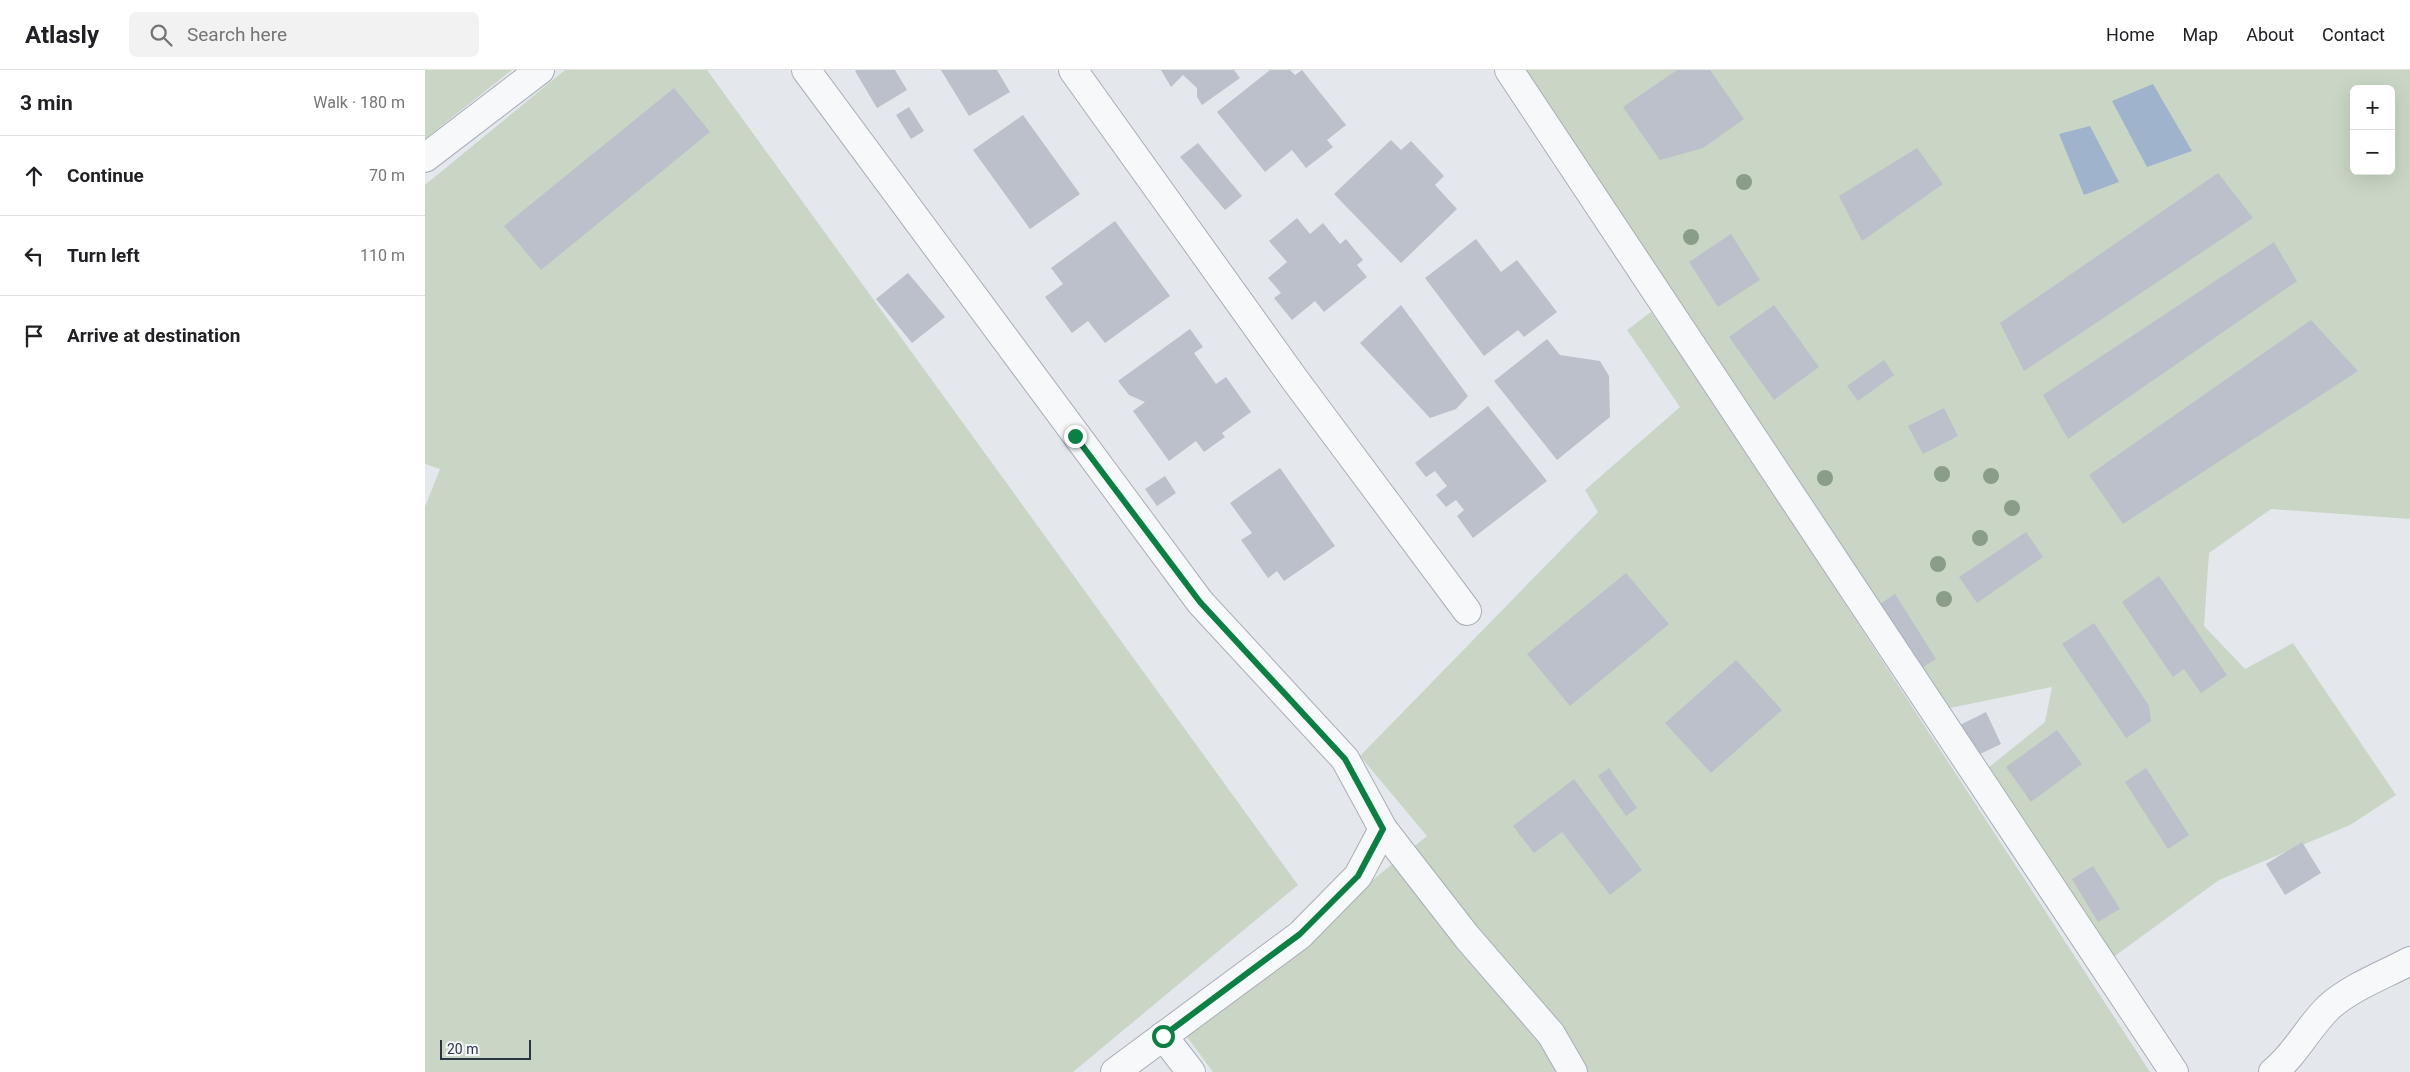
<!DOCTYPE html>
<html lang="en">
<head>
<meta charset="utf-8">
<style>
  body { margin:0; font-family:Roboto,sans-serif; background:#f2f2f2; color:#202124 }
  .controls { position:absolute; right:15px; top:15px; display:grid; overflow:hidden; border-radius:8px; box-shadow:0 5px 20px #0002 }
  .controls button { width:45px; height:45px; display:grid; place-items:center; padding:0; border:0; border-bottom:1px solid #e0e0e0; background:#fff; color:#202124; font:25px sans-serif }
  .scale { position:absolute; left:15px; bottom:12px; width:91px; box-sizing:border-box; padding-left:5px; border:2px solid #2b3445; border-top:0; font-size:14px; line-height:18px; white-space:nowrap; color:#2b3445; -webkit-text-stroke:4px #f4f6f9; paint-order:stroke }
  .stop { position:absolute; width:15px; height:15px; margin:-11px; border:4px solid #0b8043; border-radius:50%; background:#fff }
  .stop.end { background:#0b8043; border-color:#fff; box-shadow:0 1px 5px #0008 }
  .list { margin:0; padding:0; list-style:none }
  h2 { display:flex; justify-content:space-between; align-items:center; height:65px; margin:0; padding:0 20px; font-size:21px }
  h2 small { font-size:16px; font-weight:400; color:#757577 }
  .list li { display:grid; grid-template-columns:32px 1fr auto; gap:15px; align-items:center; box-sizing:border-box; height:80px; padding:0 20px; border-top:1px solid #e0e0e0 }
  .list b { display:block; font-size:19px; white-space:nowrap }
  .list em { font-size:16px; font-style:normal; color:#757577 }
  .icon { flex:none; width:28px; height:28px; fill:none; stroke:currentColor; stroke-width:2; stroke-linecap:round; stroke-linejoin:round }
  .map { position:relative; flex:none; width:1985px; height:1002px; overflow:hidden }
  header { display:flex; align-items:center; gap:30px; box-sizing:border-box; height:70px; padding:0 25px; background:#fff; border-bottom:1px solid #e0e0e0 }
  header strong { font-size:24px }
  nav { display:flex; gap:28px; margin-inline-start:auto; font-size:18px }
  .search { width:350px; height:45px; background:#f2f2f2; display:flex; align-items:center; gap:12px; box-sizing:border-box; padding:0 18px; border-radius:8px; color:#757577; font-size:19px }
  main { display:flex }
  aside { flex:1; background:#fff }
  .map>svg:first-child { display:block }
  .green { fill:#c9d6c5; fill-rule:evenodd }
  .water { fill:#9fb4cc }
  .building { fill:#bbc0ca }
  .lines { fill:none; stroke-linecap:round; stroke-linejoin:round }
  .minor-casing { stroke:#a9aeb7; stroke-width:30 }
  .minor { stroke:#f7f8fa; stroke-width:28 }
  .tree { fill:#899d89 }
  .route { stroke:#0b8043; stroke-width:6 }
</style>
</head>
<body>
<header>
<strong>Atlasly</strong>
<div class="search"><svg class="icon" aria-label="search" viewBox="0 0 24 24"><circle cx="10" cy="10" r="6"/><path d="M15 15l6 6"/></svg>Search here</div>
<nav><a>Home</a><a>Map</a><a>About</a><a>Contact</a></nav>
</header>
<main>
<aside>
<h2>3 min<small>Walk · 180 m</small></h2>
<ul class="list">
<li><svg class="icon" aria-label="ahead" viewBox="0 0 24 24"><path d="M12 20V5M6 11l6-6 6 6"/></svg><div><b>Continue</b></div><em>70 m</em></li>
<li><svg class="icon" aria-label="left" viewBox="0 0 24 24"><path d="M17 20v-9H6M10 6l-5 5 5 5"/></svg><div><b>Turn left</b></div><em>110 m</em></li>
<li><svg class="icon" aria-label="arrive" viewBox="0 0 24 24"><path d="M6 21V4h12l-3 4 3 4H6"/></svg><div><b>Arrive at destination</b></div></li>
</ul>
</aside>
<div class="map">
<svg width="1985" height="1002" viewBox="0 0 1985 1002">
  <rect width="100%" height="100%" fill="#e4e7ec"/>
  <g class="green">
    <path d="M0,0H87L0,69Z"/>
    <path d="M140,0H282L873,815L648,1002H0V437L15,399L0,394V115Z"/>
    <path d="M1100,0H1985V449L1846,439L1784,483L1779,556L1820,599L1868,573L1971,725L1925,755L1794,810L1683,891L1563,698L1620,652L1627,617L1515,640ZM1929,19H1966V101H1929Z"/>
    <path d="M1226,242L1294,340L1725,1002H788L759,963L1002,766L935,686L1173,442L1160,420L1255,337L1202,260Z"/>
  </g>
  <g class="water">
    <path d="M1728,14L1767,81L1722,97L1687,31Z"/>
    <path d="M1665,56L1694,112L1659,125L1634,64Z"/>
  </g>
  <g class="building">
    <path d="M432,0H470L482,20L452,38L430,1Z"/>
    <path d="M516,0H572L585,22L544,46Z"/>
    <path d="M736,0H809L815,8L777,35L772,27V18L758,5L746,17Z"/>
    <path d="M845,0H865L870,5L877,0L921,55L902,70L908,77L881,98L867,80L840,102L792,42Z"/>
    <path d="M1252,0H1285L1319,49L1278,78L1235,90L1198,37Z"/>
    <path d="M249,18L285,62L116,200L79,156Z"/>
    <path d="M484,37L499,61L486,69L471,45Z"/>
    <path d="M598,45L655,124L605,159L548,80Z"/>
    <path d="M966,70L976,80L986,71L1019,106L1010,115L1032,139L976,193L909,124Z"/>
    <path d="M773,73L817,126L800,140L755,87Z"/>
    <path d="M1492,78L1518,114L1437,171L1414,126Z"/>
    <path d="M1793,103L1828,148L1599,301L1575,253Z"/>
    <path d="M872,148L885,164L898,153L915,174L921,169L938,190L932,195L942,207L899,242L890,231L867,250L849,228L856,223L843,208L862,192L844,171Z"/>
    <path d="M690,151L745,226L680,273L663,251L647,263L620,227L638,214L626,198Z"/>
    <path d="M1306,164L1335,210L1293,237L1264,192Z"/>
    <path d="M1051,169L1076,202L1092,190L1132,242L1099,267L1093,260L1059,286L1000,208Z"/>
    <path d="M1849,172L1872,211L1643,369L1618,325Z"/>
    <path d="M483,203L520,247L487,273L451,229Z"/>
    <path d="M976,235L1043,326L1031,339L1005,348L935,273Z"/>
    <path d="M1349,235L1394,297L1349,330L1304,267Z"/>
    <path d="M1886,250L1933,301L1698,454L1664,405Z"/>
    <path d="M765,259L778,277L769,283L791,314L801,307L826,342L797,363L800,367L779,382L771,371L744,391L708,341L720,332L704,325L693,311Z"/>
    <path d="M1122,269L1135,285L1175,291L1184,306L1185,347L1132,390L1069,311Z"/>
    <path d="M1459,290L1469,305L1433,331L1422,316Z"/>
    <path d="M1063,336L1122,411L1048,468L1032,446L1039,440L1031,430L1021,437L1011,425L1022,416L1010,401L1001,407L990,393Z"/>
    <path d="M1519,338L1533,366L1498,384L1483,356Z"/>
    <path d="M855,398L910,476L859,511L852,501L843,508L816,470L827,463L805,433Z"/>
    <path d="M740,406L751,423L732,436L720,419Z"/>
    <path d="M1601,462L1618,487L1552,533L1534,507Z"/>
    <path d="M1201,503L1244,554L1145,636L1102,584Z"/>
    <path d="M1734,506L1802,605L1776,623L1759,599L1748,607L1697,532Z"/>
    <path d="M1470,524L1511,589L1492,601L1451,537Z"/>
    <path d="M1669,553L1724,636L1726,651L1701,668L1637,574Z"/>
    <path d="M1311,590L1357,640L1286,703L1240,653Z"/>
    <path d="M1561,642L1576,674L1549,687L1533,656Z"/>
    <path d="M1632,660L1657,694L1606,732L1581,697Z"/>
    <path d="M1184,698L1212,738L1201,746L1173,706Z"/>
    <path d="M1721,698L1764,765L1743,779L1700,712Z"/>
    <path d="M1149,709L1217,800L1185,825L1137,762L1109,783L1088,756Z"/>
    <path d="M1877,772L1896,803L1860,825L1841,794Z"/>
    <path d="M1668,796L1695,839L1673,852L1647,809Z"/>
  </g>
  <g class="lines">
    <g class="minor-casing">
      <g id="minor">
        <path d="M381,0L775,532L920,689L958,759L1042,867L1126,964L1148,1002"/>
        <path d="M648,0L870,310L1042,541"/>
        <path d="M1084,0L1749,1002"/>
        <path d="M0,88L115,0"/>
        <path d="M738,966L766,1002"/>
        <path d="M690,1002L875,865L933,806L958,759"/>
        <path d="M1848,1002C1871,984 1883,957 1904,937C1926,917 1959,905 1985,891"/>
      </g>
    </g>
    <use href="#minor" class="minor"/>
  </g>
  <g class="tree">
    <circle cx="1319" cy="112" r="8"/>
    <circle cx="1266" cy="167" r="8"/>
    <circle cx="1517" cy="404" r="8"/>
    <circle cx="1566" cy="406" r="8"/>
    <circle cx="1400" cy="408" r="8"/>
    <circle cx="1587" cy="438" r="8"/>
    <circle cx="1555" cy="468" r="8"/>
    <circle cx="1513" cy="494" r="8"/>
    <circle cx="1519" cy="529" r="8"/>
  </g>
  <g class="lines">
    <path class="route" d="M650,366L775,532L920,689L958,759L933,806L875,864L738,966"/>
  </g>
</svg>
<div class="controls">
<button>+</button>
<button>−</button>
</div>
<div class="scale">20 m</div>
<div class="stop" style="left:738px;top:966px"></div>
<div class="stop end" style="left:650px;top:366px"></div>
</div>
</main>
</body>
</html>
